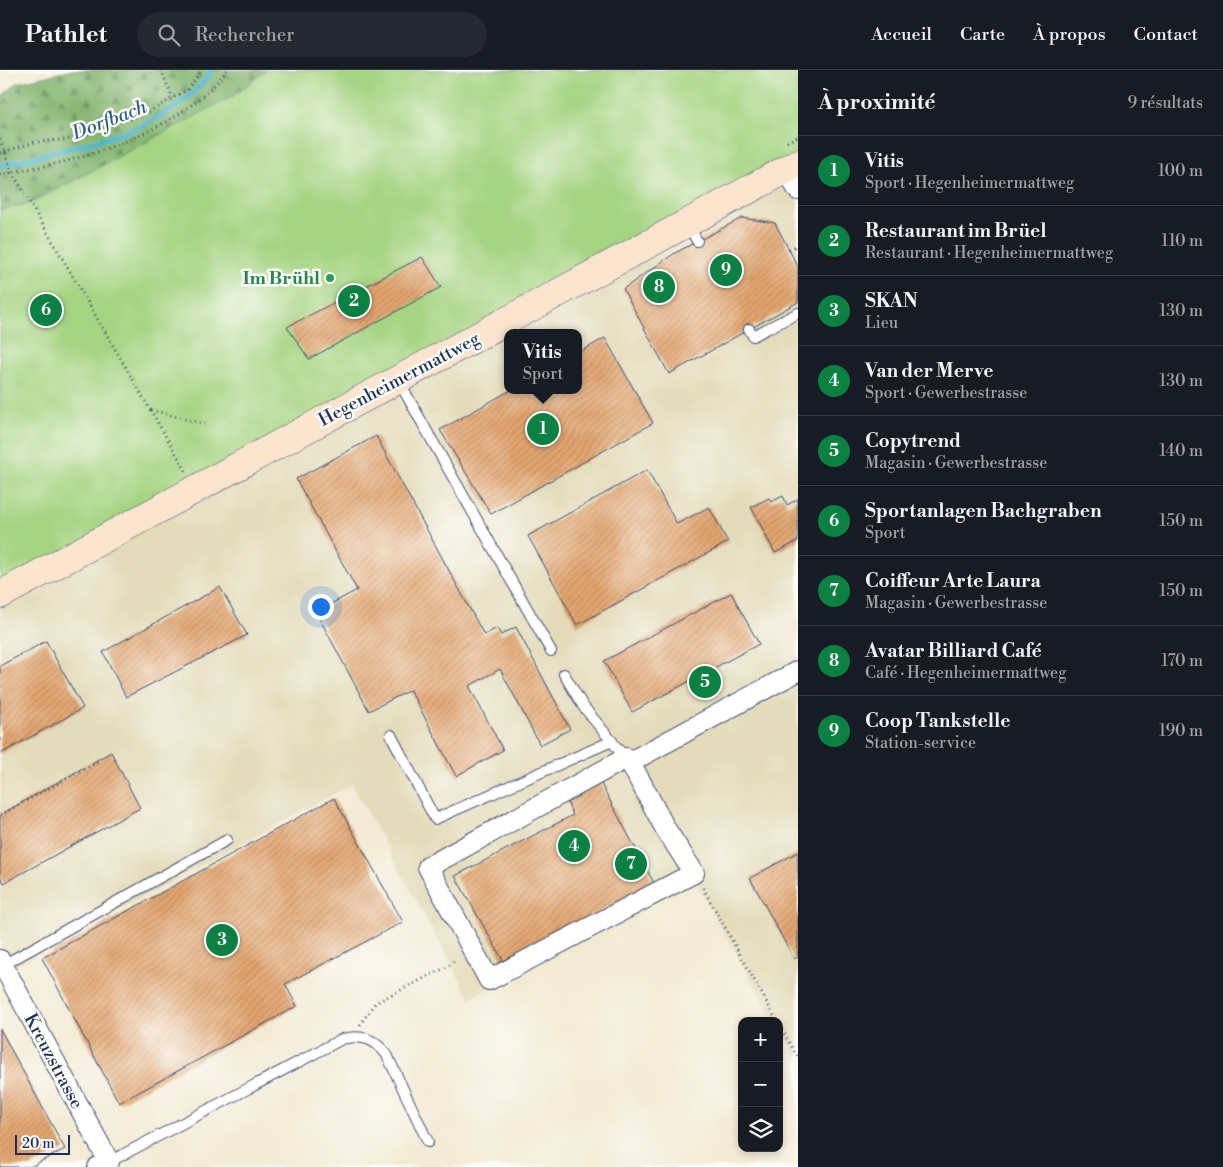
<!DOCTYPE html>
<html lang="fr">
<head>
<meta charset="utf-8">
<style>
  body { margin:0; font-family:"Libre Bodoni",serif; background:#242831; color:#f1f3f6 }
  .controls { position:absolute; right:15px; bottom:15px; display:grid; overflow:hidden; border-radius:10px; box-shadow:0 2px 8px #0003 }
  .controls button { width:45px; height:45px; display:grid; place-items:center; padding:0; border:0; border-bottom:1px solid #363941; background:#171b24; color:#f1f3f6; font:25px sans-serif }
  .scale { position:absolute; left:15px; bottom:12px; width:55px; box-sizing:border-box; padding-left:5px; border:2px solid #1b2f5e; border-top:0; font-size:14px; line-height:18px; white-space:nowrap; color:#1b2f5e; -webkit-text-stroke:4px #fdfcf7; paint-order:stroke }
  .you { position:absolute; left:320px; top:536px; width:18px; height:18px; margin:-12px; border:4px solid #fff; border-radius:50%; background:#1a73e8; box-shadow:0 0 0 8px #1a73e833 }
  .badge { display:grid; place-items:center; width:32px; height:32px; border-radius:50%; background:#0b8043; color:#fff; font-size:16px; font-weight:700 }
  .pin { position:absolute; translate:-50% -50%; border:2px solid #fff; box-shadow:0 1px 5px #0006 }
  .popup { position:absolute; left:504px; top:259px; width:78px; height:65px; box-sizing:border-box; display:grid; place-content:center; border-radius:10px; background:#171b24; filter:drop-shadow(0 1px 4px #0005); font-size:16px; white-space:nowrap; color:#9ea1a6 }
  .popup b { font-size:19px; color:#f1f3f6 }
  .popup::after { content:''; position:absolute; left:50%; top:100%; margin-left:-10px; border:10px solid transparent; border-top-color:#171b24 }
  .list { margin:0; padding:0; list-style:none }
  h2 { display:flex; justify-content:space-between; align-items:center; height:65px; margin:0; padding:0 20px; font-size:21px }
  h2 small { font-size:16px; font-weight:400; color:#9ea1a6 }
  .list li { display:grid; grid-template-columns:32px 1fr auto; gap:15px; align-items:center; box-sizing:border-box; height:70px; padding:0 20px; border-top:1px solid #363941 }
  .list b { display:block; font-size:19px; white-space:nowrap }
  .list p { margin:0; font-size:16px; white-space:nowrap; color:#9ea1a6 }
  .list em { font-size:16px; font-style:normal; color:#9ea1a6 }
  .icon { flex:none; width:28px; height:28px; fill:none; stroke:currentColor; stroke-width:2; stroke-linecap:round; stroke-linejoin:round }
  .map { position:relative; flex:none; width:798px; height:1097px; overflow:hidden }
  header { display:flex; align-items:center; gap:30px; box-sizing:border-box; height:70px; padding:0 25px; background:#171b24; border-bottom:1px solid #363941 }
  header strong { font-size:24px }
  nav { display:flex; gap:28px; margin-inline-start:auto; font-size:18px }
  .search { width:350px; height:45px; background:#242831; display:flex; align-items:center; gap:12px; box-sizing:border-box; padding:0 18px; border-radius:28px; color:#9ea1a6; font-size:19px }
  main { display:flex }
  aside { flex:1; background:#171b24 }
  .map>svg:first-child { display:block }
  .built { fill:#e3dbba; fill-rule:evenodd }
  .forest { fill:url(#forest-firs); stroke:#507267 }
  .park { fill:#a5d482; stroke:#608270 }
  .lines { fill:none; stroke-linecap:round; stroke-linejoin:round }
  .stream { stroke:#4ab3c9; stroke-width:5.5 }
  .building { fill:url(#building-hatch) }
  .lane-casing { stroke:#3b4b70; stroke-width:12 }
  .street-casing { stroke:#3b4b70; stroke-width:22 }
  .secondary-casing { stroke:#3b4b70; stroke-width:29 }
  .path { stroke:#3b4b70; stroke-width:3; stroke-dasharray:1 4; stroke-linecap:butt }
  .lane { stroke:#fff; stroke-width:10 }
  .street { stroke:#fff; stroke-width:20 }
  .secondary { stroke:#fce5cf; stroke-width:28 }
  .leisure-dot { fill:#2e9e5b; stroke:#fdfcf7; stroke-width:2 }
  .labels { text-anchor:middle; stroke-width:5; stroke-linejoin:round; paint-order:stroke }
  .leisure-label { font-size:18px; font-weight:bold; fill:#27864d; stroke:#fdfcf7; text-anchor:end }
  .street-label { font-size:18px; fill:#1b2f5e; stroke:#fdfcf7 }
  .water-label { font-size:19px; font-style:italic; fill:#2b5d83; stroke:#fdfcf7 }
</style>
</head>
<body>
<header>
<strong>Pathlet</strong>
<div class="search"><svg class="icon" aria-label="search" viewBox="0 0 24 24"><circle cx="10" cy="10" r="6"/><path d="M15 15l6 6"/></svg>Rechercher</div>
<nav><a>Accueil</a><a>Carte</a><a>À propos</a><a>Contact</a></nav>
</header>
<main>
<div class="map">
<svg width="798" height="1097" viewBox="0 0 798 1097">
  <defs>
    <pattern id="forest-firs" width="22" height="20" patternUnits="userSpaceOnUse" patternTransform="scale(1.25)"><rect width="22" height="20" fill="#84b670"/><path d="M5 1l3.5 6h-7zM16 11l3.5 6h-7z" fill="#6b945f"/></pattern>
    <pattern id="building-hatch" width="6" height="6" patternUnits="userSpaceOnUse" patternTransform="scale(1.25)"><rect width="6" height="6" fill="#e4a670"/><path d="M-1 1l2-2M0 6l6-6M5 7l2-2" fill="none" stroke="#b8885f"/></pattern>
  </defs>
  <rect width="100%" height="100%" fill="#fdfcf7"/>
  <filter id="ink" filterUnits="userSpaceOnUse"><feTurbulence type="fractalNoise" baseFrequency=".02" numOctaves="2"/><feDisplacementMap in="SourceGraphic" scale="10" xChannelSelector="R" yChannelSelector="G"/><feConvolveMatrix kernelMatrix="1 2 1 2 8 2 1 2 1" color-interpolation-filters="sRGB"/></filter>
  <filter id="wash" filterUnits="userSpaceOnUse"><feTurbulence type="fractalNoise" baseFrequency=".0096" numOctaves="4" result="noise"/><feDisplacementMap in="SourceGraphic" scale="20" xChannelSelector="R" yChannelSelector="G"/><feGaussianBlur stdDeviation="1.12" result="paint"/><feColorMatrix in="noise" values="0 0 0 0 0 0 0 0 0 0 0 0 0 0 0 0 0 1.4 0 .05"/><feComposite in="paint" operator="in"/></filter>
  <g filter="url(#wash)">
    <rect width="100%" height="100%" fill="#f3ebd5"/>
    <path class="built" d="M798,93V991L779,958V951H775L695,811L470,928L352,714L6,901L0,890V525ZM508,263H578V320H508Z"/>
    <path class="forest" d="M73,0H266L236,25L31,133L0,140V28L17,13Z"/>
    <path class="park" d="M266,0H798V92L0,525V140L31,133L235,25Z"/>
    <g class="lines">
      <path class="stream" d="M0,96C64,77 145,69 195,21C202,15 207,7 212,0"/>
    </g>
    <g id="blocks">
      <g class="building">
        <path d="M742,148L775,153L798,197V232L669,304L623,219L675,183Z"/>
        <path d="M422,187L441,217L309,289L287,257Z"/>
        <path d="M605,268L653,353L491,444L440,360L511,320H578V283Z"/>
        <path d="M376,366L484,565L497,558L501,565L516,557L570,659L540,675L500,599L469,616L503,680L456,706L410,620L369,641L316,542L357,520L296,409Z"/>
        <path d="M647,400L677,454L709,437L728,472L577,555L528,466Z"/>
        <path d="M783,426L787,435L798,429V471L775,483L751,437L769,428L771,432Z"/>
        <path d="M220,517L247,565L126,627L103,582Z"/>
        <path d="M731,523L759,574L632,642L604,591Z"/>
        <path d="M46,571L83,638L0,684V596Z"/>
        <path d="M111,682L140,738L4,813L0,806V745Z"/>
        <path d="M599,710L656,817L619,836L617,832L504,892L455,806L573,745L565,728Z"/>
        <path d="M334,728L403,852L285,914L297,936L119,1033L42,888Z"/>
        <path d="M798,782V887L794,889L750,808Z"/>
        <path d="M0,959L65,1079L30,1097H0Z"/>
      </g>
    </g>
  </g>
  <g filter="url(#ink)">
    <use href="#blocks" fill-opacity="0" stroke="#3b4b70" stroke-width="1"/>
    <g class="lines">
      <g class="lane-casing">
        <g id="lane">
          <path d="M688,154L697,171"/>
          <path d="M749,259L753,266L798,243"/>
          <path d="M398,310L551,581"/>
          <path d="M564,604L583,636L627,690"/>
          <path d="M391,665L435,749L612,671"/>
          <path d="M3,895L227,770"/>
          <path d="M109,1092L342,969C362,964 375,969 387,985L428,1072"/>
        </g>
      </g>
      <g class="street-casing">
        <g id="street">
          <path d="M786,99L798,120"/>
          <path d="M626,688L428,797L489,910L694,803L665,758L630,692L798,601"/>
          <path d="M0,890L109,1092L98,1097"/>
        </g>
      </g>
      <g class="secondary-casing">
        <path id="secondary" d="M0,525L798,93"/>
      </g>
      <g class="path">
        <path d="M161,0L173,28"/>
        <path d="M0,69L12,102L186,401"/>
        <path d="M787,72L798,66"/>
        <path d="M0,83L35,72L73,69L147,43L188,19L202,0"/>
        <path d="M0,105C24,99 51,96 74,89C129,73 192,47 227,0"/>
        <path d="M789,179L798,175"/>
        <path d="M151,340L209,355"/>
        <path d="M0,745L99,691"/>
        <path d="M703,818L777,951"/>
        <path d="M360,955L375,933L449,896L456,889"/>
        <path d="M779,955L798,988"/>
      </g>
      <use href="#lane" class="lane"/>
      <use href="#street" class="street"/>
      <use href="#secondary" class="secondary"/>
    </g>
  </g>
  <circle class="leisure-dot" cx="330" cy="208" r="5"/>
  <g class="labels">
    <g class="leisure-label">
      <text x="320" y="214">Im Brühl</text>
    </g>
    <g class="street-label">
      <text transform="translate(399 309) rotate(-28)" y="6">Hegenheimermattweg</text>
      <text transform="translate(54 991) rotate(62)" y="6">Kreuzstrasse</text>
    </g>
    <g class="water-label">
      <text transform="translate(109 49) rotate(-21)" y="7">Dorfbach</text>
    </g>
  </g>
</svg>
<div class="controls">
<button>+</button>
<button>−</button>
<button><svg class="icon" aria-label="layers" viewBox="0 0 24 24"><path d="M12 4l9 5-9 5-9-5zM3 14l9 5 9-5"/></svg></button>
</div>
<div class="scale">20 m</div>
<div class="you"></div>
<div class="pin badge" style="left:543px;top:359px">1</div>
<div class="popup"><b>Vitis</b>Sport</div>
<div class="pin badge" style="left:354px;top:231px">2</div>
<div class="pin badge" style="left:222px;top:870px">3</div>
<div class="pin badge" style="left:574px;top:776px">4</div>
<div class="pin badge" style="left:705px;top:612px">5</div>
<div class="pin badge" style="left:46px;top:240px">6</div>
<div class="pin badge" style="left:631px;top:794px">7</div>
<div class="pin badge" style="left:659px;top:217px">8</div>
<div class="pin badge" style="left:726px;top:200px">9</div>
</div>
<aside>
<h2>À proximité<small>9 résultats</small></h2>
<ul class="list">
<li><span class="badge">1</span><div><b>Vitis</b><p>Sport · Hegenheimermattweg</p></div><em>100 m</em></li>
<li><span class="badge">2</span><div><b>Restaurant im Brüel</b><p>Restaurant · Hegenheimermattweg</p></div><em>110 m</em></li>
<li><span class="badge">3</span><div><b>SKAN</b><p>Lieu</p></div><em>130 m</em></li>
<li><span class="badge">4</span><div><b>Van der Merve</b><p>Sport · Gewerbestrasse</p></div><em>130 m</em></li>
<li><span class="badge">5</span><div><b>Copytrend</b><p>Magasin · Gewerbestrasse</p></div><em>140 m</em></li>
<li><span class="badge">6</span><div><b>Sportanlagen Bachgraben</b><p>Sport</p></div><em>150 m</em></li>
<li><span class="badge">7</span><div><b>Coiffeur Arte Laura</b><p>Magasin · Gewerbestrasse</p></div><em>150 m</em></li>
<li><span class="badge">8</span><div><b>Avatar Billiard Café</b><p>Café · Hegenheimermattweg</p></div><em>170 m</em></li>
<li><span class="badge">9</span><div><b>Coop Tankstelle</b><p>Station-service</p></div><em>190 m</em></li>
</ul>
</aside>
</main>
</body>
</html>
